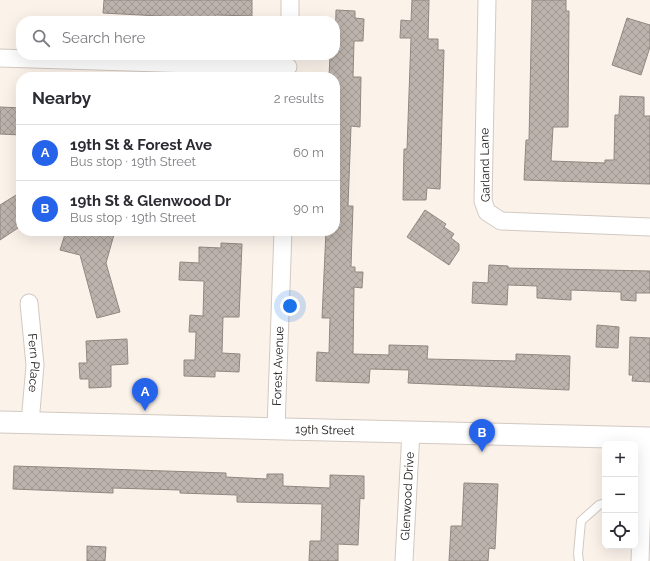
<!DOCTYPE html>
<html lang="en">
<head>
<meta charset="utf-8">
<style>
  body { margin:0; font-family:Raleway,sans-serif; background:#f2f2f3; color:#2b2b33 }
  .controls { position:absolute; right:12px; bottom:12px; display:grid; overflow:hidden; border-radius:8px; box-shadow:0 4px 16px #0002 }
  .controls button { width:36px; height:36px; display:grid; place-items:center; padding:0; border:0; border-bottom:1px solid #e1e1e2; background:#fff; color:#2b2b33; font:20px sans-serif }
  .you { position:absolute; left:290px; top:306px; width:14px; height:14px; margin:-10px; border:3px solid #fff; border-radius:50%; background:#1a73e8; box-shadow:0 0 0 6px #1a73e833 }
  .badge { display:grid; place-items:center; width:26px; height:26px; border-radius:50%; background:#2563eb; color:#fff; font-size:13px; font-weight:700 }
  .pin { position:absolute; translate:-50% -33px; filter:drop-shadow(0 1px 2px #0008) }
  .pin::after { content:''; position:absolute; top:21px; width:14px; height:12px; background:inherit; clip-path:polygon(0 0,100% 0,50% 100%) }
  .list { margin:0; padding:0; list-style:none }
  h2 { display:flex; justify-content:space-between; align-items:center; height:52px; margin:0; padding:0 16px; font-size:17px }
  h2 small { font-size:13px; font-weight:400; color:#7c7c81 }
  .list li { display:grid; grid-template-columns:26px 1fr auto; gap:12px; align-items:center; box-sizing:border-box; height:56px; padding:0 16px; border-top:1px solid #e1e1e2 }
  .list b { display:block; font-size:15px; white-space:nowrap }
  .list p { margin:0; font-size:13px; white-space:nowrap; color:#7c7c81 }
  .list em { font-size:13px; font-style:normal; color:#7c7c81 }
  .icon { flex:none; width:22px; height:22px; fill:none; stroke:currentColor; stroke-width:2; stroke-linecap:round; stroke-linejoin:round }
  .map { position:relative; flex:none; width:650px; height:561px; overflow:hidden }
  .search { position:absolute; background:#fff; box-shadow:0 4px 16px #0002; left:16px; top:16px; width:324px; height:44px; display:flex; align-items:center; gap:10px; box-sizing:border-box; padding:0 14px; border-radius:16px; color:#7c7c81; font-size:15px }
  .panel { position:absolute; background:#fff; box-shadow:0 4px 16px #0002; left:16px; top:72px; width:324px; height:164px; border-radius:16px }
  .map>svg:first-child { display:block }
  .building { fill:url(#building-cross-hatch); stroke:#918881 }
  .lines { fill:none; stroke-linecap:round; stroke-linejoin:round }
  .service-casing { stroke:#d2c9c2; stroke-width:10 }
  .minor-casing { stroke:#d2c9c2; stroke-width:19 }
  .tertiary-casing { stroke:#d2c9c2; stroke-width:23 }
  .service { stroke:#fff; stroke-width:8 }
  .minor { stroke:#fff; stroke-width:17 }
  .tertiary { stroke:#fff; stroke-width:21 }
  .labels { text-anchor:middle; stroke-width:3; stroke-linejoin:round; paint-order:stroke }
  .street-label { font-size:12px; fill:#191613; stroke:#fff }
</style>
</head>
<body>
<div class="map">
<svg width="650" height="561" viewBox="0 0 650 561">
  <defs>
    <pattern id="building-cross-hatch" width="8" height="8" patternUnits="userSpaceOnUse"><rect width="8" height="8" fill="#bcb3ac"/><path d="M0 0l8 8M0 8l8-8" fill="none" stroke="#a19993"/></pattern>
  </defs>
  <rect width="100%" height="100%" fill="#fbf2ea"/>
  <g class="building">
    <path d="M104,0H252V16L215,15V19L103,13Z"/>
    <path d="M412,0H429L428,39H438V50H444L440,189L427,188L426,200H403L404,149H407L411,38H400L401,20L411,21Z"/>
    <path d="M532,0H566V11H569L568,127H553L551,161L605,163V160H614L615,115H619L620,96L644,97V116H650V184L524,180L526,140H529Z"/>
    <path d="M336,10L355,11V18L364,19L363,41H354L353,77H361L360,127L351,126L348,206H353L351,267H355V272H363L362,288L354,287L353,354L389,355V345L428,346L427,359L516,361V354L570,356L569,390L408,383L409,370L370,369L369,383L316,381L317,352L329,353L330,318H322L326,231H335V77H329L330,55H335Z"/>
    <path d="M627,18L650,25V47L641,75L612,65Z"/>
    <path d="M0,107L21,108V135L0,134Z"/>
    <path d="M21,192V226L0,240V205Z"/>
    <path d="M425,210L446,224L444,227L454,234L451,238L459,244V250L449,265L407,237Z"/>
    <path d="M66,231H115L106,263L120,312L97,318L80,255L60,250Z"/>
    <path d="M221,243L242,244L239,317H223L222,353L240,354L239,372L215,371V377L184,376V360H195L196,332H189L190,315L203,316L204,281L179,280L180,262L199,263V247L221,248Z"/>
    <path d="M489,265L508,266V268L650,271V293H636V301L621,300V292L571,290V300L537,298V286L508,285L507,305L472,303L473,282L488,283Z"/>
    <path d="M597,325L619,327L618,348L596,347Z"/>
    <path d="M630,337L650,338V382L632,381L633,375H629Z"/>
    <path d="M127,339L128,364L111,365V387L89,388V379H80L79,363H87L86,341Z"/>
    <path d="M14,466L226,473V477L267,479V474H283V486L330,488V475L364,476V499L360,498L358,545L338,544V561H309L310,541H321L322,504L237,502V495L180,493V490L113,488V493L13,489Z"/>
    <path d="M464,483L498,484L495,549L489,548L488,561H449L451,526H462Z"/>
    <path d="M87,546L106,547L105,561H87Z"/>
  </g>
  <g class="lines">
    <g class="service-casing">
      <path id="service" d="M579,561L578,554L581,521L599,505L605,503"/>
    </g>
    <g class="minor-casing">
      <g id="minor">
        <path d="M487,0L483,201L487,212L501,221L650,227"/>
        <path d="M290,21V0"/>
        <path d="M0,58L288,67"/>
        <path id="s1" d="M29,303L35,365L30,423"/>
        <path id="s2" d="M276,428L283,231"/>
        <path id="s3" d="M404,561L411,431"/>
        <path d="M640,561L644,438"/>
      </g>
    </g>
    <g class="tertiary-casing">
      <g id="tertiary">
        <path id="s4" d="M0,422L650,438"/>
      </g>
    </g>
    <use href="#service" class="service"/>
    <use href="#minor" class="minor"/>
    <use href="#tertiary" class="tertiary"/>
  </g>
  <g class="labels">
    <g class="street-label">
      <text transform="translate(485 165) rotate(-91)" y="4">Garland Lane</text>
      <text dy="4" stroke="none"><textPath href="#s1" startOffset="60">Fern Place</textPath></text>
      <text dy="4" stroke="none"><textPath href="#s2" startOffset="62">Forest Avenue</textPath></text>
      <text dy="4" stroke="none"><textPath href="#s4" startOffset="325">19th Street</textPath></text>
      <text dy="4" stroke="none"><textPath href="#s3" startOffset="65">Glenwood Drive</textPath></text>
    </g>
  </g>
</svg>
<div class="controls">
<button>+</button>
<button>−</button>
<button><svg class="icon" aria-label="locate" viewBox="0 0 24 24"><circle cx="12" cy="12" r="6"/><path d="M12 2v4M12 18v4M2 12h4M18 12h4"/></svg></button>
</div>
<div class="you"></div>
<div class="pin badge" style="left:145px;top:411px">A</div>
<div class="pin badge" style="left:482px;top:452px">B</div>
<div class="search"><svg class="icon" aria-label="search" viewBox="0 0 24 24"><circle cx="10" cy="10" r="6"/><path d="M15 15l6 6"/></svg>Search here</div>
<section class="panel">
<h2>Nearby<small>2 results</small></h2>
<ul class="list">
<li><span class="badge">A</span><div><b>19th St &amp; Forest Ave</b><p>Bus stop · 19th Street</p></div><em>60 m</em></li>
<li><span class="badge">B</span><div><b>19th St &amp; Glenwood Dr</b><p>Bus stop · 19th Street</p></div><em>90 m</em></li>
</ul>
</section>
</div>
</body>
</html>
